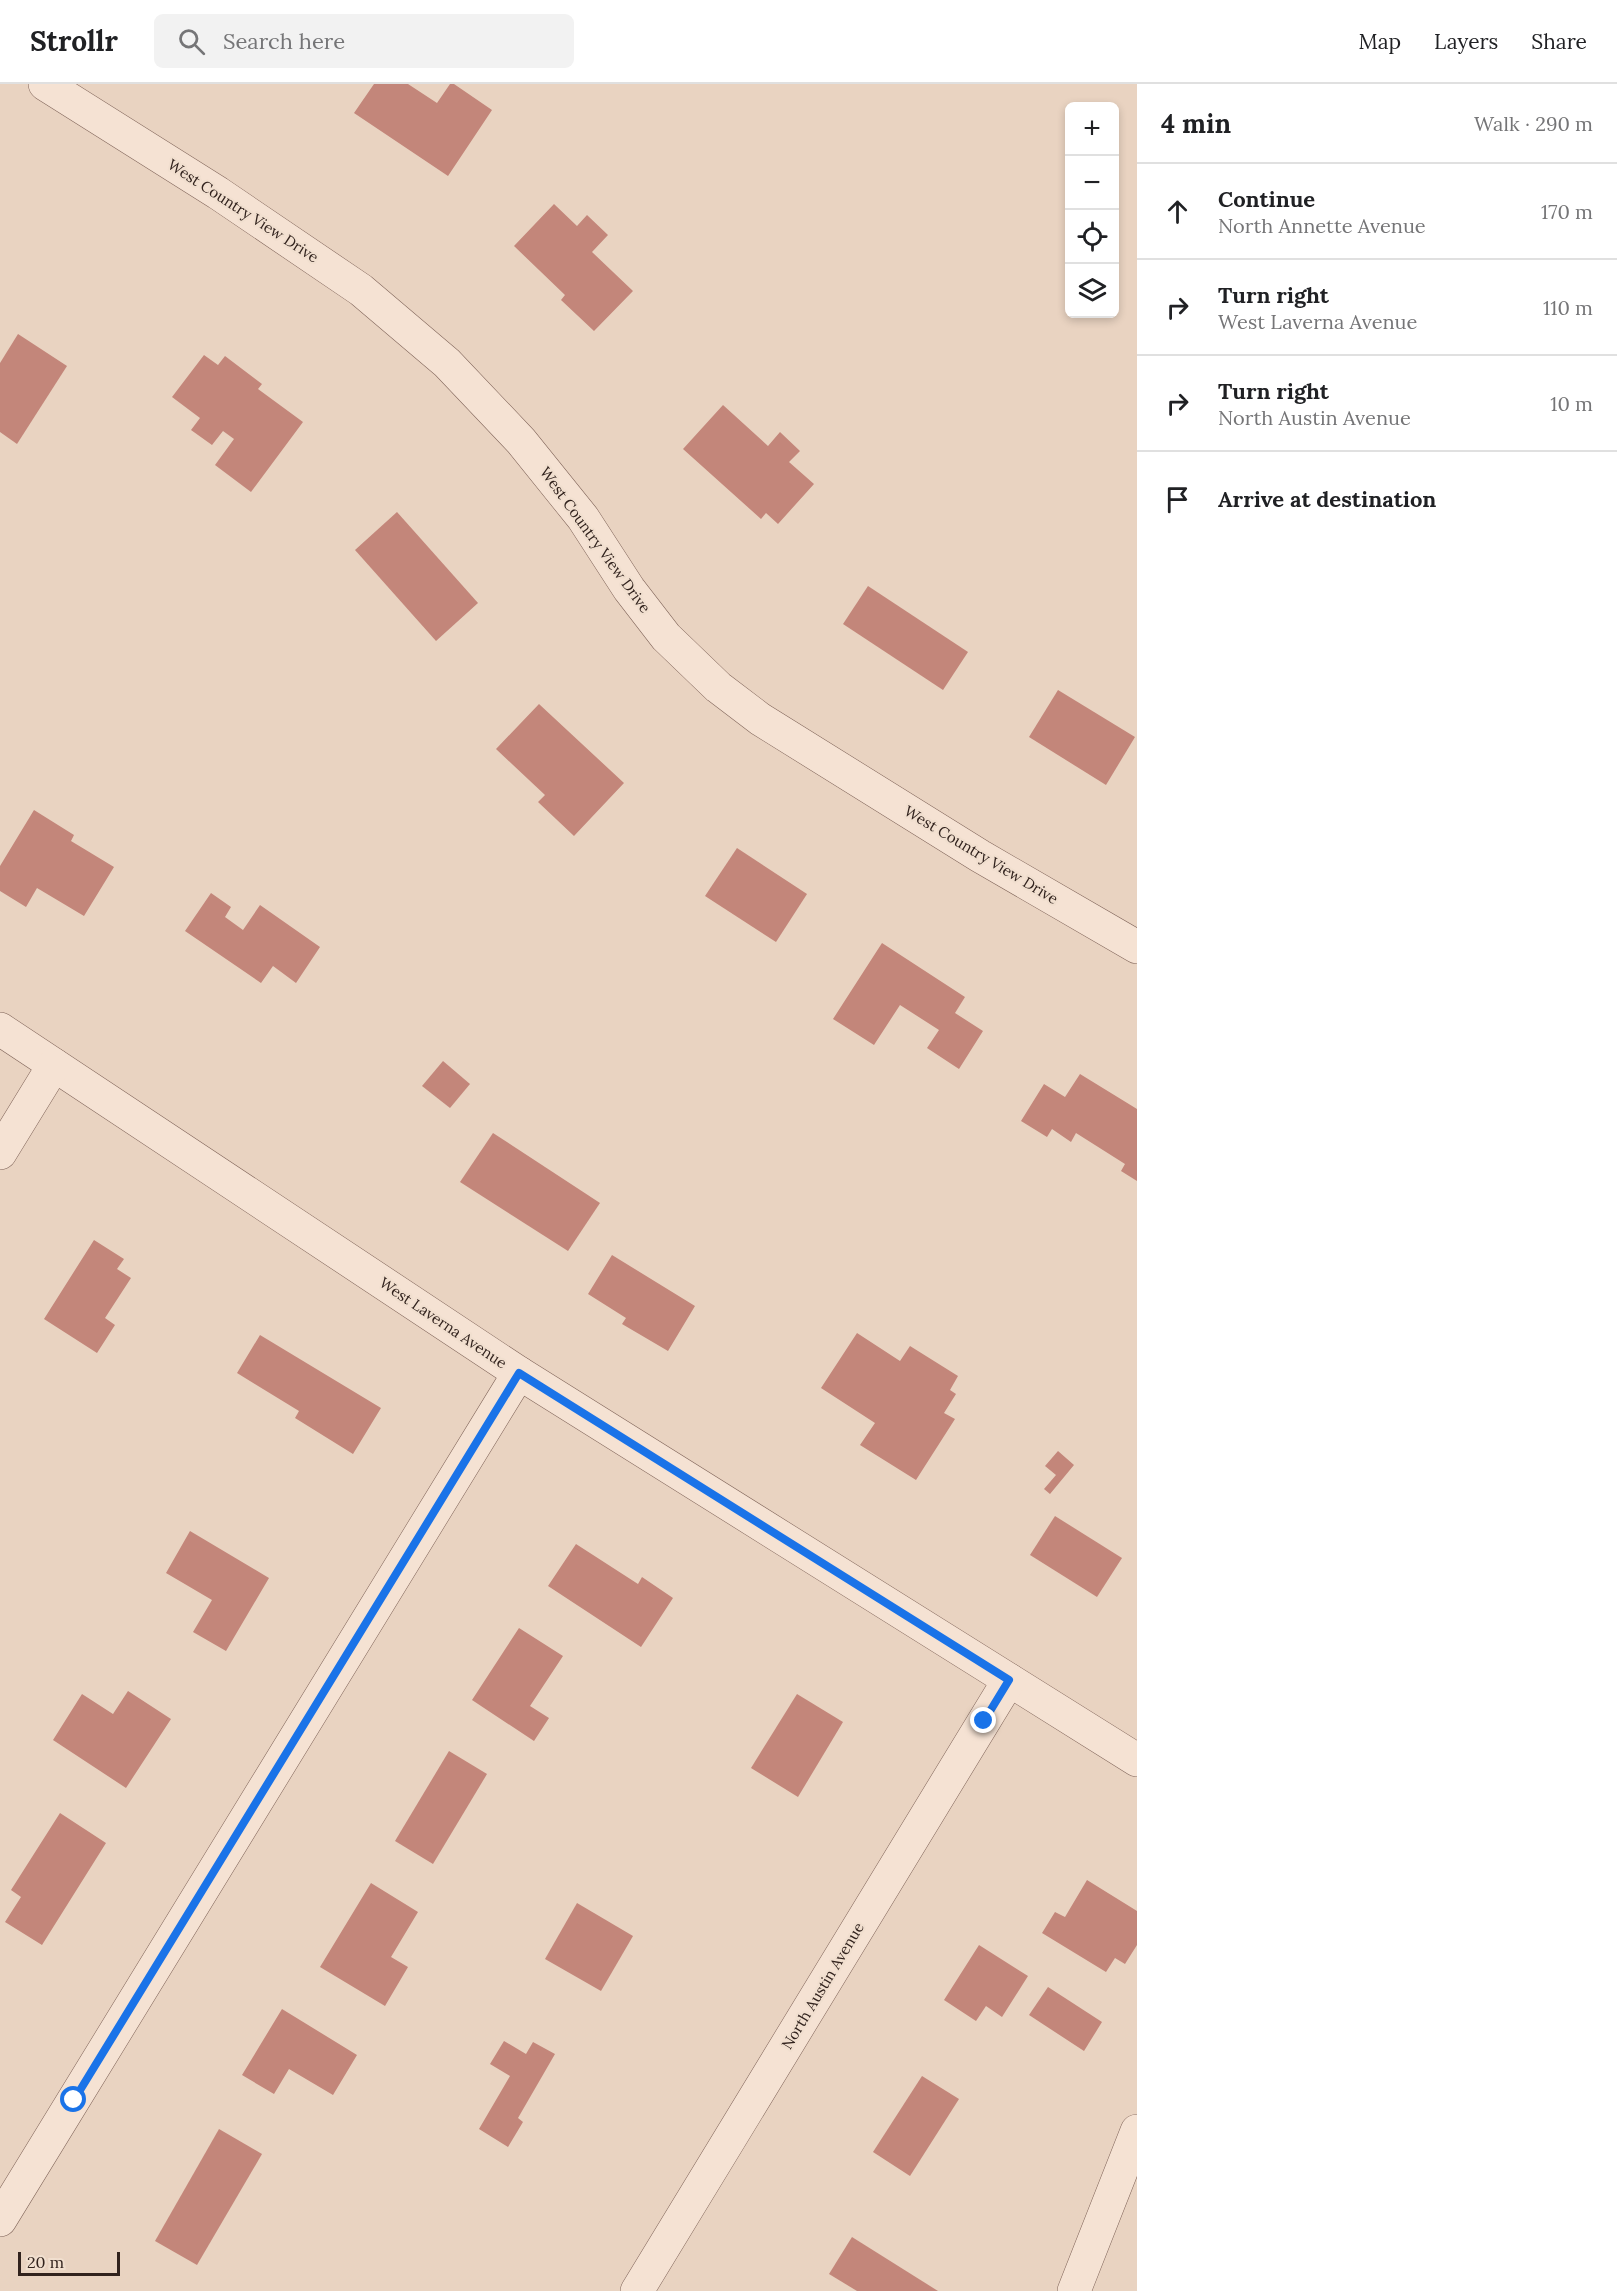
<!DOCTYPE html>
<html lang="en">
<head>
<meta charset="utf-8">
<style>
  body { margin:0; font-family:Lora,serif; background:#f2f2f2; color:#202124 }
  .controls { position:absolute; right:18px; top:18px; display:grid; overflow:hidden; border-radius:9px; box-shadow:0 3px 9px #0003 }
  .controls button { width:54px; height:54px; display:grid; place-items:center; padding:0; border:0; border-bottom:2px solid #e0e0e0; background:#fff; color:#202124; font:30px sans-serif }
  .scale { position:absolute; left:18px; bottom:15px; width:102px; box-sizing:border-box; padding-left:6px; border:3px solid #31221d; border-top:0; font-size:16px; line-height:21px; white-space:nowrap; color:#31221d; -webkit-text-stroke:4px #f1dfcf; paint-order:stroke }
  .stop { position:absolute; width:18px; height:18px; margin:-14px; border:4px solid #1a73e8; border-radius:50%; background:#fff }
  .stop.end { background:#1a73e8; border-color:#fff; box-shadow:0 2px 6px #0008 }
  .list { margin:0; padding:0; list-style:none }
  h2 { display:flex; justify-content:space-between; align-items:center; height:78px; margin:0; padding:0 24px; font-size:26px }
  h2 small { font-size:20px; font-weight:400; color:#757577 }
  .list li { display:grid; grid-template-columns:39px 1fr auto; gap:18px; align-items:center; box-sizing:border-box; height:96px; padding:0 24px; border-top:2px solid #e0e0e0 }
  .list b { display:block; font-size:22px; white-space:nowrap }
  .list p { margin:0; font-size:20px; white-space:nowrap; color:#757577 }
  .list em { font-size:20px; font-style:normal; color:#757577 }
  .icon { flex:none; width:33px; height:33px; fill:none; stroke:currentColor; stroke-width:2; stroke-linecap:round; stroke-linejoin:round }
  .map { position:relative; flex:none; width:1137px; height:2207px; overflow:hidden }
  header { display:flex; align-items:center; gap:36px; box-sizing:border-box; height:84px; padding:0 30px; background:#fff; border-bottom:2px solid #e0e0e0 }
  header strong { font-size:28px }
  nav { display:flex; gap:33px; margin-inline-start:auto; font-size:21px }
  .search { width:420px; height:54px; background:#f2f2f2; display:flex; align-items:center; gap:15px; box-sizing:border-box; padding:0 21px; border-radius:9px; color:#757577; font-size:22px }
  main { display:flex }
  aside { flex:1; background:#fff }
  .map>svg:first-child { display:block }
  .building { fill:#c3867a }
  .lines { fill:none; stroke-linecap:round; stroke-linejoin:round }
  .minor-casing { stroke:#80655a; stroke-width:34 }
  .minor { stroke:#f5e2d3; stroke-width:33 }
  .route { stroke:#1a73e8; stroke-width:8 }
  .labels { text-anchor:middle; stroke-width:4.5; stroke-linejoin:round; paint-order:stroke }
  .street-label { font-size:15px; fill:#31221d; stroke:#f1dfcf }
</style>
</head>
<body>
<header>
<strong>Strollr</strong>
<div class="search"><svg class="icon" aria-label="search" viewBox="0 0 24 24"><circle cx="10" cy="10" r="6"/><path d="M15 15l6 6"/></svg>Search here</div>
<nav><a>Map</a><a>Layers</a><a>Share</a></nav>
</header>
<main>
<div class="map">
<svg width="1137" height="2207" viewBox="0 0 1137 2207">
  <rect width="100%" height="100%" fill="#e9d3c1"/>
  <g class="building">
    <path d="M374,0H408L437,19L450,0H454L492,26L448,92L354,29Z"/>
    <path d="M554,120L577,142L587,131L608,151L592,168L633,207L594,247L561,216L565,211L514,162Z"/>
    <path d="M18,250L67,282L17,360L0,348V279Z"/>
    <path d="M204,271L218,281L225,272L262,300L258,305L303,338L251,408L215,381L234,355L223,347L212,361L191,346L200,334L172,313Z"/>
    <path d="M723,321L768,362L780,348L800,367L789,378L814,400L778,440L766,429L761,435L683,365Z"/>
    <path d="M397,428L478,519L436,557L355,466Z"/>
    <path d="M868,502L968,568L943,606L843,540Z"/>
    <path d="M1058,606L1135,653L1106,701L1029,653Z"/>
    <path d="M539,620L624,699L574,752L538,718L545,711L496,665Z"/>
    <path d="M34,726L74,751L71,757L114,783L84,832L37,804L26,823L0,807V782Z"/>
    <path d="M737,764L807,810L776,858L705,812Z"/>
    <path d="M211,809L231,823L225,833L243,846L260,821L320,863L296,899L273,882L261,899L185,847Z"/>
    <path d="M882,859L965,913L955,929L983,947L959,985L927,964L939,946L900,921L874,961L833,935Z"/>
    <path d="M443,977L470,1000L450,1024L422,1002Z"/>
    <path d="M1080,990L1137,1025V1097L1121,1087L1125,1080L1076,1049L1071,1058L1052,1045L1047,1053L1021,1037L1044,1000L1065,1013Z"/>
    <path d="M493,1049L600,1119L568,1167L460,1098Z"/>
    <path d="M94,1156L124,1175L117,1185L131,1194L105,1234L115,1241L97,1269L44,1235Z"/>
    <path d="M612,1171L695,1222L668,1267L622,1240L626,1234L588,1210Z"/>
    <path d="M857,1249L900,1277L910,1262L958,1292L950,1306L956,1310L944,1329L955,1335L916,1396L860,1361L875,1339L821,1304Z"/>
    <path d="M260,1251L381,1324L353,1370L295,1334L299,1327L237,1289Z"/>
    <path d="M1058,1367L1074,1381L1050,1410L1044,1405L1056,1391L1045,1382Z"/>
    <path d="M1055,1432L1122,1474L1097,1513L1030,1471Z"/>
    <path d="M190,1447L269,1494L226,1567L193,1548L212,1516L166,1489Z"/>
    <path d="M576,1460L638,1500L642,1493L673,1514L641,1563L548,1502Z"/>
    <path d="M519,1544L563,1572L530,1622L549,1634L534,1657L472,1616Z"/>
    <path d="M128,1607L171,1635L126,1704L53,1656L82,1610L113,1630Z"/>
    <path d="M797,1610L843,1638L798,1713L751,1684Z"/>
    <path d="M449,1667L487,1690L433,1780L395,1757Z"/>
    <path d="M60,1729L106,1759L42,1861L5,1838L21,1813L11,1806Z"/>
    <path d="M1087,1796L1137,1827V1861L1125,1880L1115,1874L1106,1888L1042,1849L1055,1828L1065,1833Z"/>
    <path d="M371,1799L418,1828L391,1873L408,1883L385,1922L320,1883Z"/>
    <path d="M577,1819L633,1852L601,1907L545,1875Z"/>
    <path d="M979,1861L1028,1892L1002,1933L986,1922L976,1937L944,1916Z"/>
    <path d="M1048,1903L1102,1938L1084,1967L1029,1931Z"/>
    <path d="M282,1925L357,1971L333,2011L289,1985L274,2010L242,1991Z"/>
    <path d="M504,1957L526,1970L533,1958L555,1970L518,2034L523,2038L508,2063L479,2045L510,1992L490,1980Z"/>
    <path d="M922,1992L959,2015L910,2092L873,2068Z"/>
    <path d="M219,2045L262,2070L197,2181L155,2157Z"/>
    <path d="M852,2153L938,2207H857L829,2190Z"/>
  </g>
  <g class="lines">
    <g class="minor-casing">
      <g id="minor">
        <path d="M45,0L218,109L361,206L447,279L521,357L583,434L629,505L666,553L718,603L760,635L980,772L1137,863"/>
        <path d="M0,945L519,1289L1137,1676"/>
        <path d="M0,1069L54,981"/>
        <path d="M0,2136L519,1289"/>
        <path d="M637,2207L1009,1596"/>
        <path d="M1074,2207L1137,2047"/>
      </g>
    </g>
    <use href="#minor" class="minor"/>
  </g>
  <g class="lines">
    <path class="route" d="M74,2016L519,1289L1009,1596L984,1637"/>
  </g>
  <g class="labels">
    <g class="street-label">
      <text transform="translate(243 127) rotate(33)" y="5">West Country View Drive</text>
      <text transform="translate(595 456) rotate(54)" y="5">West Country View Drive</text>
      <text transform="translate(981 771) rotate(31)" y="5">West Country View Drive</text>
      <text transform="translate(443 1239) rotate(34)" y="5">West Laverna Avenue</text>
      <text transform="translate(823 1902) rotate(-59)" y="5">North Austin Avenue</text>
    </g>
  </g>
</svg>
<div class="controls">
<button>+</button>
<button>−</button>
<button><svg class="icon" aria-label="locate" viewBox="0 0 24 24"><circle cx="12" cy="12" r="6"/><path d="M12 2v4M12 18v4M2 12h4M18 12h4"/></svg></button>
<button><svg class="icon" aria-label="layers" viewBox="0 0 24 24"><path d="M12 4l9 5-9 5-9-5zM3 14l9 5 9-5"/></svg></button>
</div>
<div class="scale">20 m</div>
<div class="stop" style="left:74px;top:2016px"></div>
<div class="stop end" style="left:984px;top:1637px"></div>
</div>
<aside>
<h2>4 min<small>Walk · 290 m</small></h2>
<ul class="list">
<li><svg class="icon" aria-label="ahead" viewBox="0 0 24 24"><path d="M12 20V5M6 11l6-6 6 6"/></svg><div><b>Continue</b><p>North Annette Avenue</p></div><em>170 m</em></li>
<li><svg class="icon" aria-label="right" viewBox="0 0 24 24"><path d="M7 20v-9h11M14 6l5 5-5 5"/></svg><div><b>Turn right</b><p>West Laverna Avenue</p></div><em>110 m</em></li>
<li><svg class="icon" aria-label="right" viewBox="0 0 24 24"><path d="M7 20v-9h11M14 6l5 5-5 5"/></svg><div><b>Turn right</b><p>North Austin Avenue</p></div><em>10 m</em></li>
<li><svg class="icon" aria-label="arrive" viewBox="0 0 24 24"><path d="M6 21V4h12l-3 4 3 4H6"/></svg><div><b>Arrive at destination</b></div></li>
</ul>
</aside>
</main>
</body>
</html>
